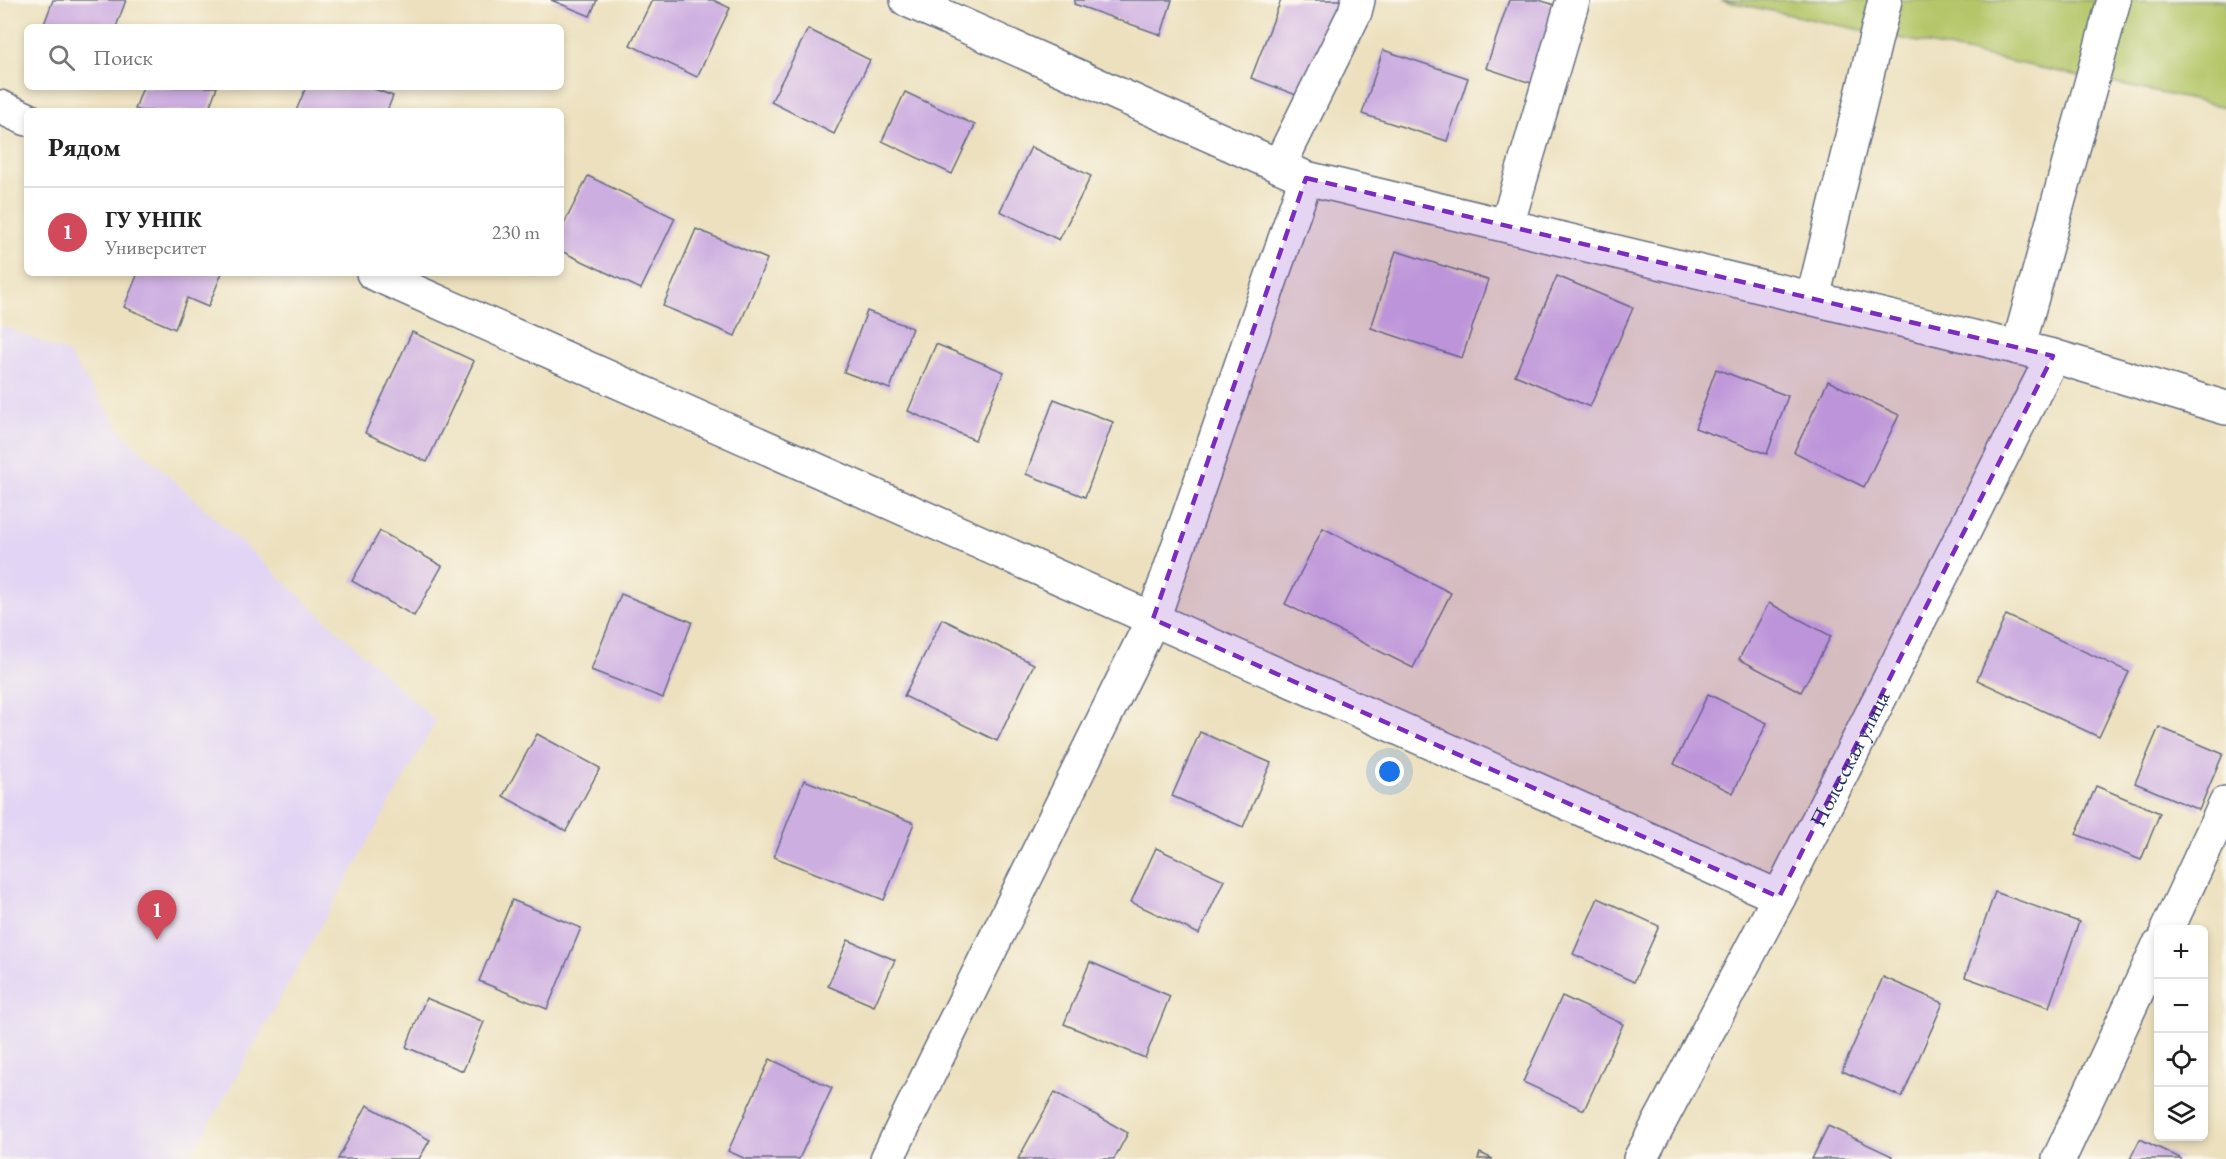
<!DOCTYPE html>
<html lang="ru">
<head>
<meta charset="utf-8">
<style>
  body { margin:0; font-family:"EB Garamond",serif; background:#f2f2f2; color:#222 }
  .controls { position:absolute; right:18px; bottom:18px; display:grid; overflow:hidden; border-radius:9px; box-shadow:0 3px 9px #0003 }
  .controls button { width:54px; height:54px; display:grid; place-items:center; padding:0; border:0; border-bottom:2px solid #e0e0e0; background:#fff; color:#222; font:30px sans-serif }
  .you { position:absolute; left:1390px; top:772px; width:21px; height:21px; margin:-15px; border:4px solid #fff; border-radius:50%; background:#1a73e8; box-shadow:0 0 0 9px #1a73e833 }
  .badge { display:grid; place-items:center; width:39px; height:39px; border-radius:50%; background:#d1495b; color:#fff; font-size:20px; font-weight:700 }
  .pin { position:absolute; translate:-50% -50px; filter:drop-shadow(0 2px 3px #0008) }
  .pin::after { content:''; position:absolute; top:32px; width:21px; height:18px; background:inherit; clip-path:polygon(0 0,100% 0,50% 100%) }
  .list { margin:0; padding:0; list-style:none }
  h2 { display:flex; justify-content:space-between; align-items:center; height:78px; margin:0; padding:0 24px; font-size:26px }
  h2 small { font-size:20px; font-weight:400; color:#767676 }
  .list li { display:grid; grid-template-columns:39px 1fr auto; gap:18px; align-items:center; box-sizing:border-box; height:90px; padding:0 24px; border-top:2px solid #e0e0e0 }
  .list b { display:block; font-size:22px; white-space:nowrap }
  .list p { margin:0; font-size:20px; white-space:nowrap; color:#767676 }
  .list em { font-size:20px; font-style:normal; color:#767676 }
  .icon { flex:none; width:33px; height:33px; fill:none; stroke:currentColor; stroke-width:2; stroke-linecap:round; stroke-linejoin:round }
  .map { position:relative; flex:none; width:2226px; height:1159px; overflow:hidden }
  .search { position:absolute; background:#fff; box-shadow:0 3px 9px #0003; left:24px; top:24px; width:540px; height:66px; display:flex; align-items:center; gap:15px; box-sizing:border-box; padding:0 21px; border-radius:9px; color:#767676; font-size:22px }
  .panel { position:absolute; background:#fff; box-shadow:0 3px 9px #0003; left:24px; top:108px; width:540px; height:168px; border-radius:9px }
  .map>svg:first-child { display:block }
  .built { fill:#e1d4f4 }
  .green { fill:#b4c669; stroke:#687a64; stroke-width:1.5 }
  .building { fill:#cdaee1 }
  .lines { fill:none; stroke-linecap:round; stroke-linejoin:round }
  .minor-casing { stroke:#646d80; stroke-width:36 }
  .minor { stroke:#fff; stroke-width:33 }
  .marked { fill:#7b2cbf; fill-opacity:0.2; stroke:#7b2cbf; stroke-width:4.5; stroke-dasharray:12 8; stroke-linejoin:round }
  .labels { text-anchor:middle; stroke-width:5; stroke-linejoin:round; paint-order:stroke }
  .street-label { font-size:22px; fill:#1b2f5e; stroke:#fbf7ec }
</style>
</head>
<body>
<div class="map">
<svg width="2226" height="1159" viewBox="0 0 2226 1159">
  <rect width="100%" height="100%" fill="#fbf7ec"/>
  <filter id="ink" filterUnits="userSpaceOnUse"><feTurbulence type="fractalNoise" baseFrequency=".0167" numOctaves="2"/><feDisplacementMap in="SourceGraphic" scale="12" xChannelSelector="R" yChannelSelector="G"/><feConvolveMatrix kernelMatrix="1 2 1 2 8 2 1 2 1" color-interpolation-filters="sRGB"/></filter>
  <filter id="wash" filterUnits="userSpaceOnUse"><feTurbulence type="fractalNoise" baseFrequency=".008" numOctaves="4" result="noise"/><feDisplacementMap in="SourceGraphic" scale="24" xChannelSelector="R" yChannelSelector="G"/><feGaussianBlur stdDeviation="1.35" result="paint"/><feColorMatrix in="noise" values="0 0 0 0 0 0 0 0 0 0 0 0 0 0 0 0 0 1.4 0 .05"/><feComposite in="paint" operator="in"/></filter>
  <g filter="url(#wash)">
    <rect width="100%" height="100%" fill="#ece0be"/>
    <path class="built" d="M0,325L68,353L124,435L436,721L190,1159H0Z"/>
    <path class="green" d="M1720,0H2226V107Z"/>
    <g id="blocks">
      <g class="building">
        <path d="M53,0H126L116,27H43Z"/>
        <path d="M551,0H597L590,16Z"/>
        <path d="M652,0H713L730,8L697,77L630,45Z"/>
        <path d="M1075,0H1172L1161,35L1074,4Z"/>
        <path d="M1281,0H1345L1307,99L1251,78Z"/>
        <path d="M1509,0H1539L1561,7L1534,84L1486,68Z"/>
        <path d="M808,29L870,60L834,134L771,102Z"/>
        <path d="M1383,50L1468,78L1447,141L1362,114Z"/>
        <path d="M143,87H217L208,111H142L135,109Z"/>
        <path d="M306,87H369L393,96L387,111H296Z"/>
        <path d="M905,92L975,125L952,174L882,141Z"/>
        <path d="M1031,147L1091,176L1059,240L1000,211Z"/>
        <path d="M588,176L675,218L641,289L561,251V230Z"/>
        <path d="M696,229L767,259L735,336L663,306Z"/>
        <path d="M1396,251L1488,280L1462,358L1371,328Z"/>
        <path d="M138,273H222L208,307L187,298L175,329L124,307Z"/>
        <path d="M1557,276L1633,308L1590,407L1515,375Z"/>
        <path d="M867,311L912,328L890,389L844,372Z"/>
        <path d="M412,332L474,361L427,462L365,433Z"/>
        <path d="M936,344L1004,372L975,440L908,411Z"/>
        <path d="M1716,369L1788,396L1767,454L1695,428Z"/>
        <path d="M1828,381L1899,415L1864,487L1794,452Z"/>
        <path d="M1054,399L1113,422L1085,497L1026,474Z"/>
        <path d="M1323,528L1451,593L1413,668L1285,604Z"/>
        <path d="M380,531L442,566L414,616L352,581Z"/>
        <path d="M621,594L692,622L663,698L591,670Z"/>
        <path d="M1769,603L1831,636L1801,692L1739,659Z"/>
        <path d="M2006,615L2129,672L2099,737L1977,680Z"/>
        <path d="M942,619L1034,664L997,741L904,696Z"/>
        <path d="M1708,694L1767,723L1733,793L1674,764Z"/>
        <path d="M2159,727L2223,754L2199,810L2135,783Z"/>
        <path d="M1200,732L1271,763L1243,827L1172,796Z"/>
        <path d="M537,734L600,768L566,831L503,796Z"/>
        <path d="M804,780L914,823L884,900L774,857Z"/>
        <path d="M2096,786L2160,813L2141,860L2076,834Z"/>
        <path d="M1156,848L1224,880L1199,934L1131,902Z"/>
        <path d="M1995,892L2079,922L2049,1007L1965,977Z"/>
        <path d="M1598,898L1659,926L1634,982L1573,954Z"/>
        <path d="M512,900L581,928L547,1009L479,981Z"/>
        <path d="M848,940L895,960L874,1006L828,986Z"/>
        <path d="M1090,962L1170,996L1145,1058L1064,1024Z"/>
        <path d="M1883,977L1943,1003L1902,1097L1842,1071Z"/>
        <path d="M1562,996L1623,1024L1584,1110L1523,1082Z"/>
        <path d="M426,998L484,1022L463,1071L406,1047Z"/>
        <path d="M770,1059L832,1088L799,1159H746L728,1151Z"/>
        <path d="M1055,1092L1128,1133L1114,1159H1018Z"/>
        <path d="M367,1105L430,1140L419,1159H338Z"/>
        <path d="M1828,1126L1892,1156L1890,1159H1812Z"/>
        <path d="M2140,1139L2182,1159H2130Z"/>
        <path d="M1480,1153L1493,1159H1478Z"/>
      </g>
    </g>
  </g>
  <g filter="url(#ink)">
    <use href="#blocks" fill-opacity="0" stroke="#646d80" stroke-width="1.5"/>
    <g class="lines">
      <g class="minor-casing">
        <g id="minor">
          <path d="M907,0L1306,178L2053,356L2226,408"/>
          <path d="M0,107L27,119"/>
          <path d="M1279,166L1355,12L1358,0"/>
          <path d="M1507,225L1573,0"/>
          <path d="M373,273L1779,897"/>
          <path d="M1813,298L1885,0"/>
          <path d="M2018,348L2114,0"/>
          <path d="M2167,930L2226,803"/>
          <path d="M887,1159L1153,619L1306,178"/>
          <path id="s1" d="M1640,1159L1779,897L2053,356"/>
          <path d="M2059,1159L2158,947"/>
        </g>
      </g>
      <use href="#minor" class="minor"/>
    </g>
  </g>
  <path class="marked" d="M1306,178L2053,356L1779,897L1153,619Z"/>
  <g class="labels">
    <g class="street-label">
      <text dy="8" stroke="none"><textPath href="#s1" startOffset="452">Полесская улица</textPath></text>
    </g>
  </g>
</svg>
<div class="controls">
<button>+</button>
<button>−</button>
<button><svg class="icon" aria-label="locate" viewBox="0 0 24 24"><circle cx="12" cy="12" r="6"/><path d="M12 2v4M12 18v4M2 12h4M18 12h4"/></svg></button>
<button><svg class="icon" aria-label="layers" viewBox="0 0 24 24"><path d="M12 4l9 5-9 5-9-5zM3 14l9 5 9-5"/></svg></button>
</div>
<div class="you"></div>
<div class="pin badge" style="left:157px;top:940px">1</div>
<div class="search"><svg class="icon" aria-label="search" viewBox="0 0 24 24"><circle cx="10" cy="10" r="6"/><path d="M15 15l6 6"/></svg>Поиск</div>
<section class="panel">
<h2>Рядом<small></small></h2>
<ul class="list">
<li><span class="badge">1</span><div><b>ГУ УНПК</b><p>Университет</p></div><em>230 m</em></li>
</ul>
</section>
</div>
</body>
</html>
